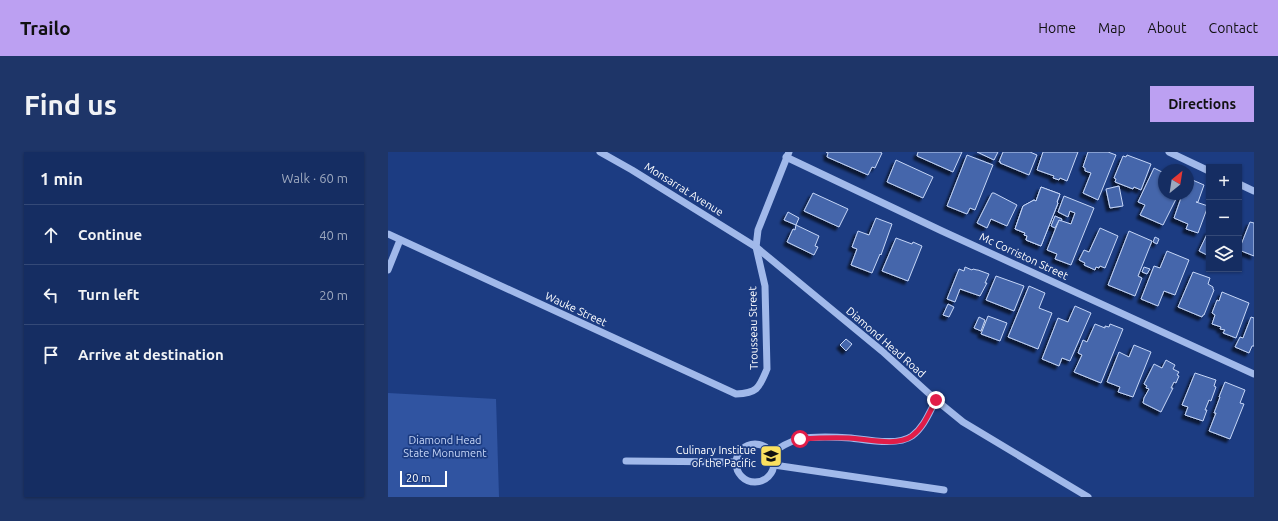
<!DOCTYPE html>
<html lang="en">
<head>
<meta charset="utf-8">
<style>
  body { margin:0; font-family:Ubuntu,sans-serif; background:#1e3568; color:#f1f3f6 }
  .controls { position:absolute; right:12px; top:12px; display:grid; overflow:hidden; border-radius:0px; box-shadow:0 1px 3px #0004 }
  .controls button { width:36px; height:36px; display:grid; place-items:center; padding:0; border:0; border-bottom:1px solid #344977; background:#152d62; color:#f1f3f6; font:20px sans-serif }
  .compass { position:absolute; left:770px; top:12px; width:36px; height:36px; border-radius:50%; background:#152d62; box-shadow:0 1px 3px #0004; rotate:30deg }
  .scale { position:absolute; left:12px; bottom:10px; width:47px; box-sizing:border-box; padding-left:4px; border:2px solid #fff; border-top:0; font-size:11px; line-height:14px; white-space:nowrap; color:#fff; -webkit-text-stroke:3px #1c3c82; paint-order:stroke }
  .stop { position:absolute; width:12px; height:12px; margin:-9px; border:3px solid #e11d48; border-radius:50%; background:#fff }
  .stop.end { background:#e11d48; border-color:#fff; box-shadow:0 1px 4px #0008 }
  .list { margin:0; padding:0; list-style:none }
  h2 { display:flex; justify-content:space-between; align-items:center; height:52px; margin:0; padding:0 16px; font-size:17px }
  h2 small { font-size:13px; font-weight:400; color:#9da8be }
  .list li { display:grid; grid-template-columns:26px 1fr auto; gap:12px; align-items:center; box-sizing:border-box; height:60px; padding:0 16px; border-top:1px solid #344977 }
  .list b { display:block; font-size:15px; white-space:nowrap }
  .list em { font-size:13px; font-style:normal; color:#9da8be }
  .icon { flex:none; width:22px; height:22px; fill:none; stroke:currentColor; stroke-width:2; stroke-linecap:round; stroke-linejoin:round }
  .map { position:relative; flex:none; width:866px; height:345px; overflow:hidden; border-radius:0px }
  header { display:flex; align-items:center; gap:24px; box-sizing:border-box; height:56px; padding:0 20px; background:#bca0f2; color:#111 }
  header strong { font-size:19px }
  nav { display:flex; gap:22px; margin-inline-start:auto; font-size:14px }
  .intro { display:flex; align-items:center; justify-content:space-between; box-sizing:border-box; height:96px; padding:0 24px }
  h1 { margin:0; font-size:28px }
  .button { padding:10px 18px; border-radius:0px; background:#bca0f2; color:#111; font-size:14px; font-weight:700 }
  main { display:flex; gap:24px; padding:0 24px }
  aside { flex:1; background:#152d62; border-radius:0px; box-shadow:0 1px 3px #0004 }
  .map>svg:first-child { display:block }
  .green { fill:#3054a1 }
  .building { fill:#4466ab; stroke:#c6d6f7; fill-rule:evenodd; filter:url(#shadow) }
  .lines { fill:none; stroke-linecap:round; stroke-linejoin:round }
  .minor { stroke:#a1b9ea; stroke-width:7 }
  .route { stroke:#e11d48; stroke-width:5 }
  .labels { text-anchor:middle; stroke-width:3.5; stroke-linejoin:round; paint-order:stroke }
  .street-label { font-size:11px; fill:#fff; stroke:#1c3c82 }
  .park-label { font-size:11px; fill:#c6d6f7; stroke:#1c3c82 }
  .poi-label { font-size:11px; fill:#fff; stroke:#1c3c82; text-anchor:end }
</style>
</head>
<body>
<header>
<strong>Trailo</strong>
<nav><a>Home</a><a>Map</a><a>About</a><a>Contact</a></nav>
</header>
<div class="intro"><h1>Find us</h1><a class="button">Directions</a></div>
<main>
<aside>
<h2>1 min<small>Walk · 60 m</small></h2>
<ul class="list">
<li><svg class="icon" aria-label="ahead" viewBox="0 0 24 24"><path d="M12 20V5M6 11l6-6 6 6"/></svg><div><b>Continue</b></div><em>40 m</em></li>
<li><svg class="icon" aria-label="left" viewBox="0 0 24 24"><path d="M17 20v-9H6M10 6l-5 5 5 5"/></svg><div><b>Turn left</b></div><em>20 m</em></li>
<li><svg class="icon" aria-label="arrive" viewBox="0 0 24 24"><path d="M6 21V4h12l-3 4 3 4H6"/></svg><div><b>Arrive at destination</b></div></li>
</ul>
</aside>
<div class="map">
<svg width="866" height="345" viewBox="0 0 866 345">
  <defs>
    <filter id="shadow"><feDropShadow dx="-3.5" dy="3.5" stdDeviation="1" flood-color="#0009"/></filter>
  </defs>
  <rect width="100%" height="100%" fill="#1c3c82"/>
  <path class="green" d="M0,241L108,247L111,345H0Z"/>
  <g class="building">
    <path d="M438,0H492L494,1L487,16L484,15L480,23L439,5L440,1Z"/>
    <path d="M530,0H574L565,20L529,4Z"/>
    <path d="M589,0H610L606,8Z"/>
    <path d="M615,0H642L649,3L641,23L612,11L613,10H611Z"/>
    <path d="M655,0H690L679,29L672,26L671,28L665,26L666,24L649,18Z"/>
    <path d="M700,0H720L728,3L710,48L695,41L703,21L697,19V16L695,15Z"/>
    <path d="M579,3L605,13L587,58L582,56L579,62L559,54Z"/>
    <path d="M739,3L763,12L753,38L746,35L745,37L727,30L728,27L726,26L735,4L738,5Z"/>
    <path d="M508,8L545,25L535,46L499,30Z"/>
    <path d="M766,16L776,21V30L773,37L776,39V42H783L789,45L775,73L752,63L757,53L750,50Z"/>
    <path d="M800,26L816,33L810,50H808L820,54L810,81L798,77L800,72L786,66L794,43V42H800Z"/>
    <path d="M731,34L735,54L722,56L718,37Z"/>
    <path d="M653,35L672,42L669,50L670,51L653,94L638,88L639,84L636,83L637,81L627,77L635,54L646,48L648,49ZM649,48L654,50L651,58L652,59L651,61L645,58Z"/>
    <path d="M653,35L672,42L669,50L670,51L653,94L638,88L639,84L636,83L637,81L627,77L635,54L646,48L648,49Z"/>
    <path d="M425,41L460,57L451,75L416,59Z"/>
    <path d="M604,41H606L629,53L619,74L603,67L599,76L589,71Z"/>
    <path d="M676,44L706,56L683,113L667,107L669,102L659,98L671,68L683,72L687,61L682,59L680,65L670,60Z"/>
    <path d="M400,60L411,66L408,73L396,68Z"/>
    <path d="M667,64L674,67L673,69L671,68L667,76L663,74Z"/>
    <path d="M488,66L504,72L493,103L492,102L484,121L463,113L469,97L464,95L470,79L481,83Z"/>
    <path d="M862,70L866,71V104L851,98Z"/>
    <path d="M408,73L431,84L427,94L430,95L426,103L399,90L405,77L407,78Z"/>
    <path d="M712,76L730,84L717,116L712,114L711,116L708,115L707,118L696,113L697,111L691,108L696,98L701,100Z"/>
    <path d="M821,78V104L811,99Z"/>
    <path d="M741,79L764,89L750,124L754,126L747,144L720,133Z"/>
    <path d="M767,85L771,87L769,92L765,90Z"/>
    <path d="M508,86L524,92L525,90L534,94L520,129L494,119Z"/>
    <path d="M779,99L801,108L787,143L776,139L770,154L753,147L766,114L772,116Z"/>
    <path d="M577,115L584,118L585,117L589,118H590L601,122L597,131H599L592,144L572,137L567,150L559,147L571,117L576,119Z"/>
    <path d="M756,115L762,117L759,122L754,120Z"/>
    <path d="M805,120L822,126L820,132L825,135V137L826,138L816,163H815L814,165L790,155Z"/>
    <path d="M608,124L636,134L626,159L598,148Z"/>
    <path d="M641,134L657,141L651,156L664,161L650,197L620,185Z"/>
    <path d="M834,140L861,151L848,186L835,181L837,178L832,177L833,175L824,172L827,163L824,161L829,148L831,149Z"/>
    <path d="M560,152L566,155L561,165L555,163Z"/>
    <path d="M687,154L703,161L682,209L674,206L671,214L654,207L670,166L680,170Z"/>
    <path d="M600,164L619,171L612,189L593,182Z"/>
    <path d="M591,165L597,168L593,179L586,176Z"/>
    <path d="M863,165L866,166V194H864L861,201L847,195L852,185L855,186Z"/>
    <path d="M707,172L717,176V174L721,175L722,172L735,177L713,231L686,220L694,203L690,201L695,188L699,190Z"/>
    <path d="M458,187L464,192L458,199L452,193Z"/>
    <path d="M746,193L763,200L745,245L730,240L732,235L719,230L731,200L741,205Z"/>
    <path d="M778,208L787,213L785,217L791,220L789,223L791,224L788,231L786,230L783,236H785L773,260L755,251L756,246L761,237L758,236L759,234L756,232L766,212L774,216Z"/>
    <path d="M807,221L828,228L826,234L828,235L823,249L821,248L817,258H819L815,269L797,263L800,255L794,253Z"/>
    <path d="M837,230L857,238L852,251L856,252L842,287L821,279L828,261H826L832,245H831Z"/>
  </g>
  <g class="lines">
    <g class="minor">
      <path d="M212,0L244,18L368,95L494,199L548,248L575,270L700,345"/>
      <path d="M781,0L821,19"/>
      <path d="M398,5L554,79L866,222"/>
      <path d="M851,32L866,39"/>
      <path d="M0,82L348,242C370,241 371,236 379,217L377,134L368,95L370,78L401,0"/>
      <path d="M0,118L12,88"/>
      <circle cx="367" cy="311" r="19"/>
      <path d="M384,301C392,295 401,290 411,287C426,284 448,285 463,286C480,288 510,294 524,284C536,275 541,261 548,248"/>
      <path d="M238,309L348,310"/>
      <path d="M386,313L556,338"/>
    </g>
  </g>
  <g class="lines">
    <path class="route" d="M412,287C428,286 445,285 461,286C479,287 509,295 524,284C536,275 541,261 548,248"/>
  </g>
  <defs>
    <g id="university-square" transform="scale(1.15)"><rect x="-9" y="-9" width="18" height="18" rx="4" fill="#fae05f" stroke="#1c3c82"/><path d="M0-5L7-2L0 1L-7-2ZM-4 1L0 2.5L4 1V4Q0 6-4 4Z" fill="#111"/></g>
  </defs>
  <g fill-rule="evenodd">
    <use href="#university-square" x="383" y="304"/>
  </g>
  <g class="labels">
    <g class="street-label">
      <text transform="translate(296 37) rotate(32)" y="4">Monsarrat Avenue</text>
      <text transform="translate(636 104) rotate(25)" y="4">Mc Corriston Street</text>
      <text transform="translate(188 157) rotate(25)" y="4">Wauke Street</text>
      <text transform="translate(365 176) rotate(-91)" y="4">Trousseau Street</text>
      <text transform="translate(498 190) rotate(41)" y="4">Diamond Head Road</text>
    </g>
    <g class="park-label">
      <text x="57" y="292">Diamond Head<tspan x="57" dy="13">State Monument</tspan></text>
    </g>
    <g class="poi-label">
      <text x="368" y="302">Culinary Institue<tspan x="368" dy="13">of the Pacific</tspan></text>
    </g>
  </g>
</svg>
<div class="controls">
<button>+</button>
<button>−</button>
<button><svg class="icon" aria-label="layers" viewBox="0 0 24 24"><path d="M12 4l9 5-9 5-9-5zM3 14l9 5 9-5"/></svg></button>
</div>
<svg class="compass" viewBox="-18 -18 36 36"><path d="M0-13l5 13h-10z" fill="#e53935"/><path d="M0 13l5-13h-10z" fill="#9da8be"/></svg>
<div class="scale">20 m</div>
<div class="stop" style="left:412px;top:287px"></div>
<div class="stop end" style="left:548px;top:248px"></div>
</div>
</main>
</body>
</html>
